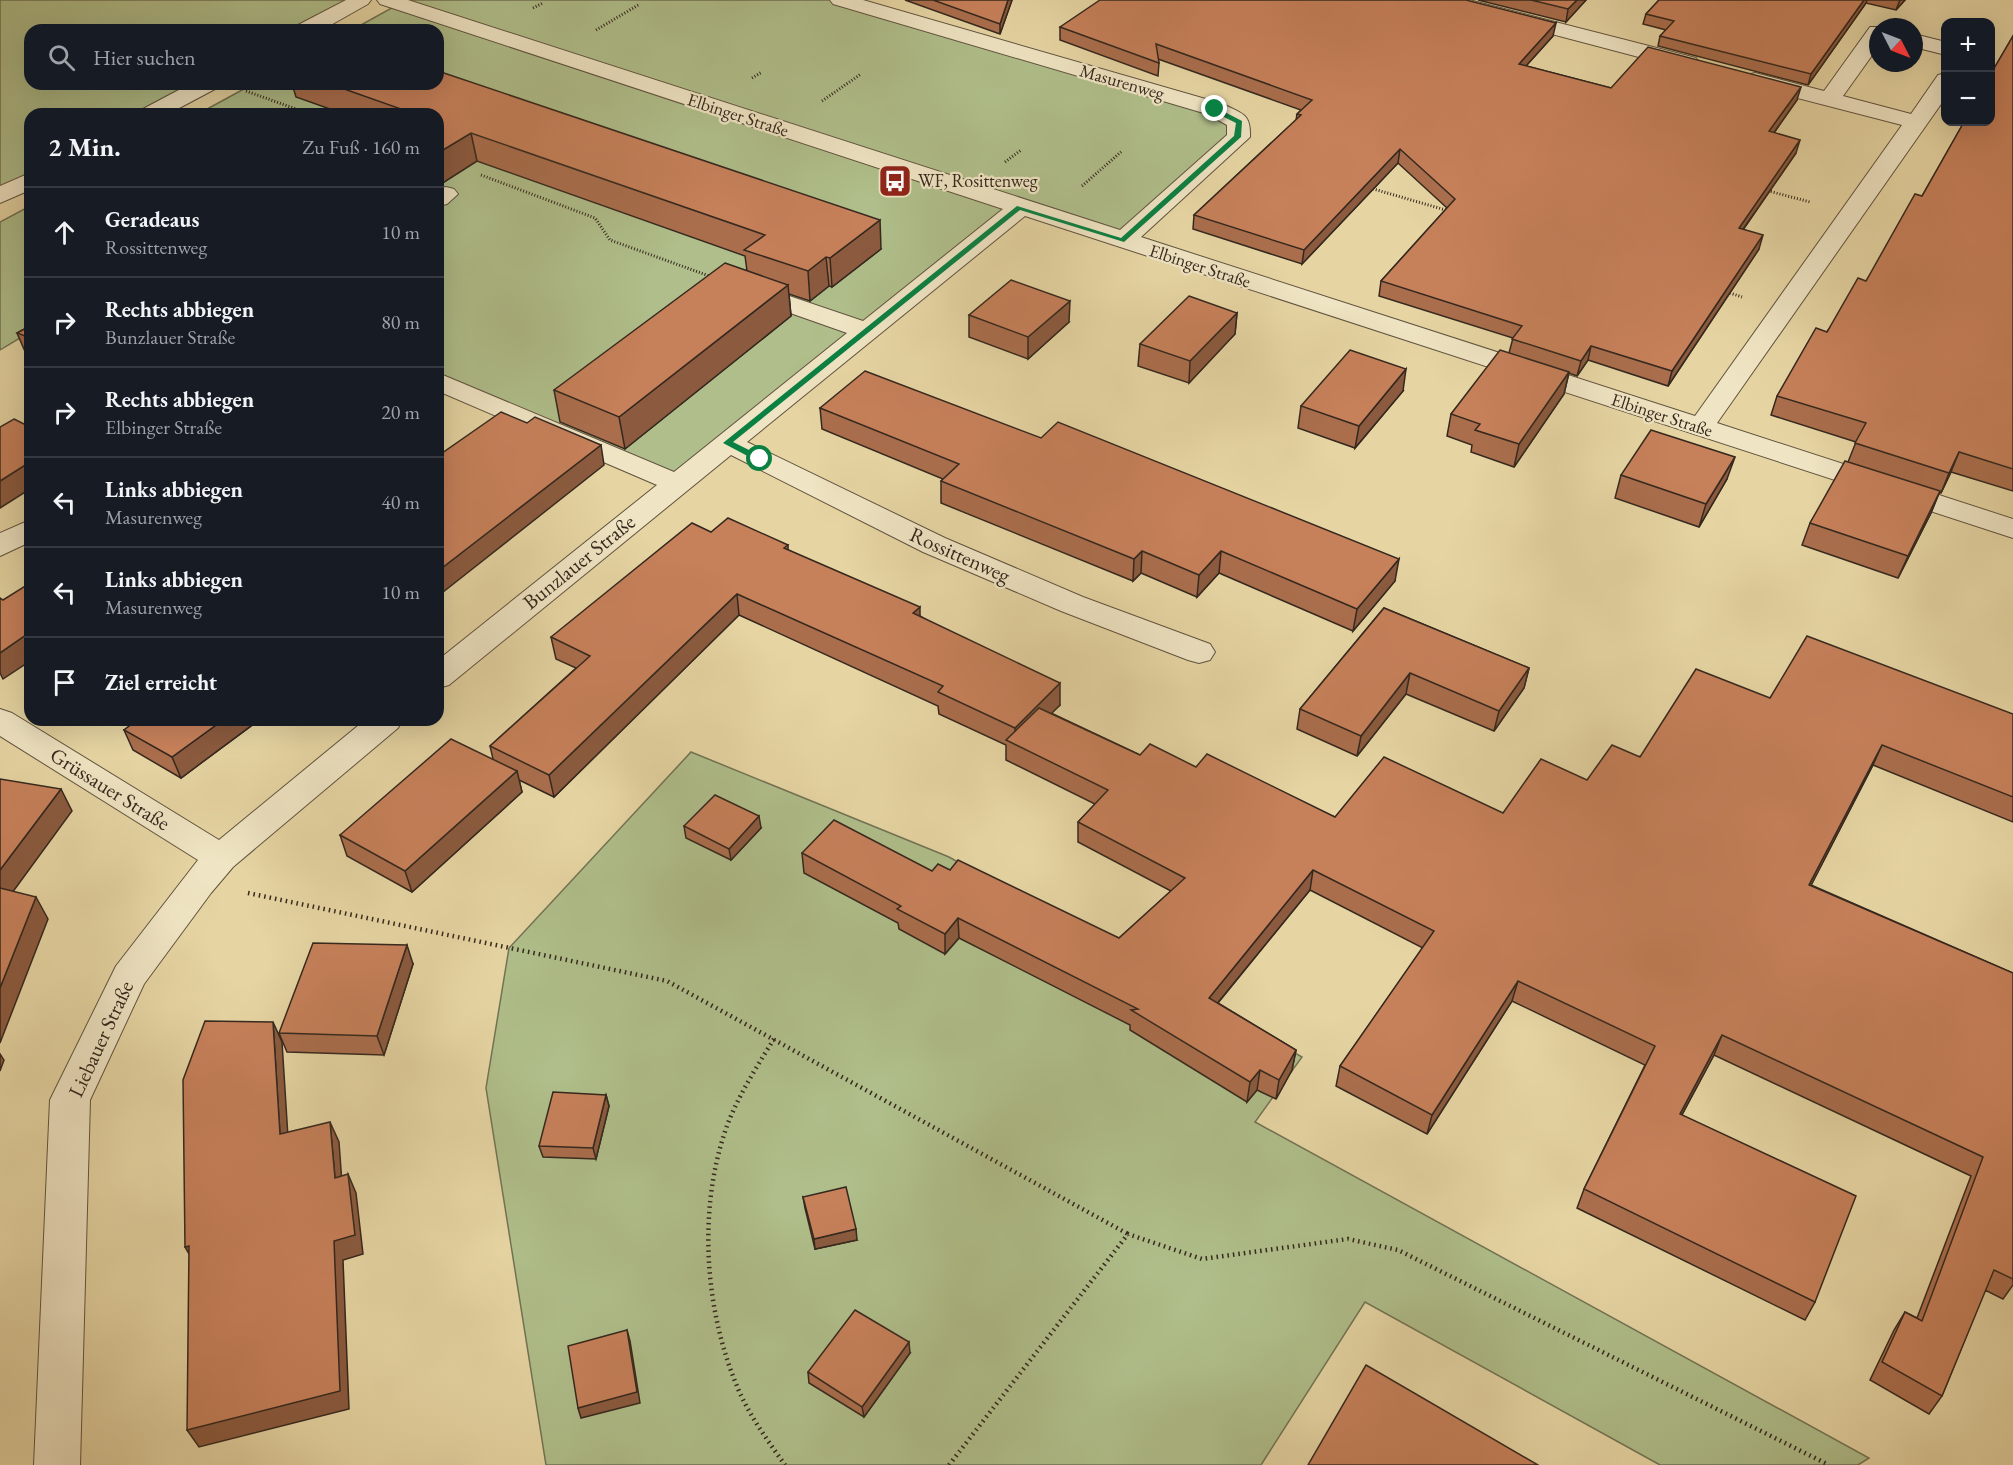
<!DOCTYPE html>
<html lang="de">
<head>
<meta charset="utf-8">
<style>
  body { margin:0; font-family:"EB Garamond",serif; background:#20242c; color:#f1f3f6 }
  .controls { position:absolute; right:18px; top:18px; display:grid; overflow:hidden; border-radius:12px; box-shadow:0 6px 24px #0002 }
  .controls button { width:54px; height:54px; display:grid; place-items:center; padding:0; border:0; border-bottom:2px solid #363941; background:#171b24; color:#f1f3f6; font:30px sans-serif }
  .compass { position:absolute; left:1869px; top:18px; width:54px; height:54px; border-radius:50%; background:#171b24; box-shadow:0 6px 24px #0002; rotate:132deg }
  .stop { position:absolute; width:18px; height:18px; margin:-14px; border:4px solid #0b8043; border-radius:50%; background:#fff }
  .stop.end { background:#0b8043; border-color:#fff; box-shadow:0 2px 6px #0008 }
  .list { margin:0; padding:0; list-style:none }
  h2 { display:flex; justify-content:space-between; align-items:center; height:78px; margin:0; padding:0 24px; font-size:26px }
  h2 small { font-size:20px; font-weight:400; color:#9ea1a6 }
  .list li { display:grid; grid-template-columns:39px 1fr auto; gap:18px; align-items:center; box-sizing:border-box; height:90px; padding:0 24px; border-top:2px solid #363941 }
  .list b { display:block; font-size:22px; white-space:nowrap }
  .list p { margin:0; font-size:20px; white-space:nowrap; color:#9ea1a6 }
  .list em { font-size:20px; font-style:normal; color:#9ea1a6 }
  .icon { flex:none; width:33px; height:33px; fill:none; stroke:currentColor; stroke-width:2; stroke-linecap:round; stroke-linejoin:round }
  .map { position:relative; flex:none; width:2013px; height:1465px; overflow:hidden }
  .search { position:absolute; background:#171b24; box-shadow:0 6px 24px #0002; left:24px; top:24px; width:420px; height:66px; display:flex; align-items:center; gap:15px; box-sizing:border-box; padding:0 21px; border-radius:18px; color:#9ea1a6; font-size:22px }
  .panel { position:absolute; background:#171b24; box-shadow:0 6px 24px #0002; left:24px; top:108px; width:420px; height:618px; border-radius:18px }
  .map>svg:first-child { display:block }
  .green { fill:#afbe8a; stroke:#727354; stroke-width:1.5 }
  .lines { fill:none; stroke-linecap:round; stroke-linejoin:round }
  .minor-casing { stroke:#61533f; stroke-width:2 }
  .path-far1 { stroke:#35281e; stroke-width:3; stroke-dasharray:1 2; stroke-linecap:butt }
  .path { stroke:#35281e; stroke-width:4.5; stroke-dasharray:1.5 4; stroke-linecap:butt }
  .minor { fill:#efe4c3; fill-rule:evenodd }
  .wall { fill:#aa6e4d; stroke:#35281e; stroke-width:1.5 }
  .shaded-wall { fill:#8b5a3f; stroke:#35281e; stroke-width:1.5 }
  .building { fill:#c6805a; stroke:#35281e; stroke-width:1.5 }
  .route { fill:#0b8043 }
  .labels { text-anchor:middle; stroke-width:4.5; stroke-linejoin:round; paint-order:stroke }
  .far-street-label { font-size:18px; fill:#35281e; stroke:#efe4c3 }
  .far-poi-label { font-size:18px; fill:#35281e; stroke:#efe4c3; text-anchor:start }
  .street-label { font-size:21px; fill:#35281e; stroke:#efe4c3 }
</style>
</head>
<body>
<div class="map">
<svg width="2013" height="1465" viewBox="0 0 2013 1465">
  <rect width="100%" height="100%" fill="#e6d5a3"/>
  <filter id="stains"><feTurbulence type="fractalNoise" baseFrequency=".00333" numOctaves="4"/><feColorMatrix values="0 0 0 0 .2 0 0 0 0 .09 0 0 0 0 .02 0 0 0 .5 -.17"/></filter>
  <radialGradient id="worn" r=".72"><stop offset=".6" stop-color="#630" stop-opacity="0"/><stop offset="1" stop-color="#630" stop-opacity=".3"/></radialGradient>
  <g class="green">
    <path d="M0,0H361L306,30H30V84H207L151,114H30V180L0,196Z"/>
    <path d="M387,0H840L1215,109L1238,137L1122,241L1019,208L676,483L438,381V114H198L253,84H438V30H352L399,4Z"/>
    <path d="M30,206V332L0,350V222Z"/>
    <path d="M691,752L949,857L1302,1057L1255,1122L1869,1458L1858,1465H1660L1365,1302L1261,1465H546L486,1088L509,948Z"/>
  </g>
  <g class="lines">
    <g class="minor-casing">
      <g id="minor">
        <path d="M346,0H371L368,4L322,30H295L298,25Z"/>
        <path d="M377,0H408L1120,230L1227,135V125L1207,114L833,4L830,0H863L1223,104C1242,114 1251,113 1250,137L1141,237L1695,416L1902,125L1747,85L1744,80L1747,75L1755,73L1824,91L1870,27H1884H1878V47L1843,96L1911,114L1938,75L1946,73V97L1717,423L2013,519V538L1025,216L747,442L945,538L1083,597L1210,644L1215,652L1210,660L1199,663L1188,660L1061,611L923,552L731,455L449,685L438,688V660L657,485L438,391V373L674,472L847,333L739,295L735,290L739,285L748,282L757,285L863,321L1003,209L380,4Z"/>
        <path d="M1435,0H1469L1696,58L1699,63L1696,68L1688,70L1438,4Z"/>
        <path d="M1914,34L1946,42V55L1914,47Z"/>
        <path d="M190,84H218L215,89L168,114H140L143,109Z"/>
        <path d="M30,173V190L0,203V186Z"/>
        <path d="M446,187L454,189L458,194L447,204L438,206V189Z"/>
        <path d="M30,520V542L0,556V533Z"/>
        <path d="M0,709L12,713L219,840L365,720H402L398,728L233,867L211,893L144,984L90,1100L80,1465H34L50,1100L116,966L198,860L0,736Z"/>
      </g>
    </g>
    <g class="path-far1">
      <path d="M533,8L543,3"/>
      <path d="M596,30L640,4"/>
      <path d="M752,78L762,72"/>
      <path d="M246,91L310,114"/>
      <path d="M822,101L861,74"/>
      <path d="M1005,162L1021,150"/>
      <path d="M481,175L595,218L610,240L712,277"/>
      <path d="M1082,186L1122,151"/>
      <path d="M1370,188L1449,211"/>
      <path d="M1765,190L1810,202"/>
      <path d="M1727,292L1742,297"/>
    </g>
    <g class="path">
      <path d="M248,893L667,981L1128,1234"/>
      <path d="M774,1039C757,1066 740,1093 728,1123C697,1207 704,1310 739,1391C751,1418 768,1441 785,1465"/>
      <path d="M949,1465L1128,1234L1202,1259L1348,1239L1398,1250L1829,1465"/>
    </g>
    <use href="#minor" class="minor"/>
  </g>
  <g class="wall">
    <path d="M905,0H1012L1000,34Z"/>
    <path d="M1478,0H1586L1566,22Z"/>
    <path d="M1659,0H1905L1896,10L1866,3L1808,85L1658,46L1660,36L1666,30L1643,24L1646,14Z"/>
    <path d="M1060,27L1553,36L1526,66L1611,88L1797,100L1774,133L1796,153L1743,230L1759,249L1668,386L1588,360L1577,376L1569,373L1564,394L1514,467L1471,452L1472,445L1447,436L1451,414L1509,353L1513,338L1379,296L1381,281L1447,208L1398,163L1302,264L1193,229L1194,215L1296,120L1297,114L1301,110L1158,59L1159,63L1158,76L1060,40Z"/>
    <path d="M2013,36V491L1951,472L1941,493H1939L1931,513L1898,578L1802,545L1810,523L1848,462L1856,442L1771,415L1777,396L1866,281L1922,196Z"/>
    <path d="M292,84H438L881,249L832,287L829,286L810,301L789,294L791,316L625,449L560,422L554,390L747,271L745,256L477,161L438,186V114H344L296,97Z"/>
    <path d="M1237,313L1235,334L1189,383L1138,366L1140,344Z"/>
    <path d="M969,315L1069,322L1028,359L969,337Z"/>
    <path d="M30,326V363L17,333Z"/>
    <path d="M1403,391L1355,448L1298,428L1301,406Z"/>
    <path d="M820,408L1395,581L1353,631L1219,573L1197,597L1141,573L1133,581L941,503V481L943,479L822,429Z"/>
    <path d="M1621,475L1727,479L1699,527L1615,498Z"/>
    <path d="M711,532L788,545V550L920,616L1060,705L1051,713L1140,755L1196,767L1335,817L1503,813L1587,780L1770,698L2013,714V822L1873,765L1811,885L2013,973V1285L2003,1299L1985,1290L1942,1396L1929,1414L1870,1380L1894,1330L1905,1312L1917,1318L1971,1176L1714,1055L1682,1115L1815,1302L1805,1320L1577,1208L1584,1189L1645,1065L1512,1001L1427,1134L1336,1086L1340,1066L1423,948L1310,890L1218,1003L1296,1050L1292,1070L1276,1099L1257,1090L1247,1102L1130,1030V1025L959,938L945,954L899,929L898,923L804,873L802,853L932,871L950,870L1119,938L1171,891L1078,842V822L1095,804L1006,760V745L939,714L938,706L739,615L554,797L519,780L522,792L412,892L347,856L340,835L493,759L490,746L576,668L556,659L551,637Z"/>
    <path d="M1384,608L1529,668L1524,688L1494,731L1406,694L1357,756L1297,729L1300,709Z"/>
    <path d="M259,720L181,778L133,750L124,730Z"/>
    <path d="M684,826L761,828L731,860L686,838Z"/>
    <path d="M413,964L384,1055L287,1052L279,1033Z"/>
    <path d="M606,1095L609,1106L596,1159L543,1157L539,1146Z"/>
    <path d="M803,1197L857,1240L815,1249L805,1208Z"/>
    <path d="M910,1353L864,1417L809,1383L808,1372Z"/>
  </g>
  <g class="shaded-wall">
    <path d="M1008,0H1012L1000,34V24Z"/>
    <path d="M1577,0H1586L1566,22L1568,9Z"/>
    <path d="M1864,0H1867L1866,3L1808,85L1811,74Z"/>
    <path d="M1900,0H1905L1896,10Z"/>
    <path d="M1556,23L1553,36L1516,77L1519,64Z"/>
    <path d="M1801,87L1797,100L1765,145L1769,131Z"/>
    <path d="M471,133L477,161L438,186V153Z"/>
    <path d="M1800,140L1796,153L1734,242L1739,228Z"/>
    <path d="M1400,149L1398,163L1302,264L1304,250Z"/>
    <path d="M880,220L881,249L832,287L830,258Z"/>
    <path d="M1763,235L1759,249L1668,386L1672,371Z"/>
    <path d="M826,257L829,286L810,301L808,271Z"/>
    <path d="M788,285L791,316L625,449L619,417Z"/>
    <path d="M1070,301L1069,322L1028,359V337Z"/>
    <path d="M1237,313L1235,334L1189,383L1190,361Z"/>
    <path d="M1591,346L1588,360L1577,376L1581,361Z"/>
    <path d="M1406,369L1403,391L1355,448L1359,426Z"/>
    <path d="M1569,372L1564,394L1514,467L1519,444Z"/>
    <path d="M601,445L604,465L438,596V571Z"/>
    <path d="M1959,452L1951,472L1941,493L1949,473Z"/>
    <path d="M1735,457L1727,479L1699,527L1706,504Z"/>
    <path d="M30,462V489L0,508V481Z"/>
    <path d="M1940,491L1931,513L1898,578L1908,556Z"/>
    <path d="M1142,551L1141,573L1133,581L1134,559Z"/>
    <path d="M1221,551L1219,573L1197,597L1199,575Z"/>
    <path d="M1399,559L1395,581L1353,631L1357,609Z"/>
    <path d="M737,594L739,615L554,797L549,775Z"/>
    <path d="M920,607V628L913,613Z"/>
    <path d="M30,632V661L3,679L0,673V653Z"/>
    <path d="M1529,668L1524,688L1494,731L1499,711Z"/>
    <path d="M1410,673L1406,694L1357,756L1361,736Z"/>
    <path d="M1060,683V705L1019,746L1015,744V728Z"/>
    <path d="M223,720H259L181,778L172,757Z"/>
    <path d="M1882,745L1873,765L1801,905L1809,885Z"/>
    <path d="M517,771L522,792L412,892L405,871Z"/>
    <path d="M61,789L72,811L1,908L0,906V870Z"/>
    <path d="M759,816L761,828L731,860L729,849Z"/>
    <path d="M1313,870L1310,890L1206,1017L1209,998Z"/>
    <path d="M36,897L48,919L0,1043V988Z"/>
    <path d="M958,918L959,938L945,954V934Z"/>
    <path d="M407,945L413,964L384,1055L377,1036Z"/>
    <path d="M1518,981L1512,1001L1427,1134L1432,1115Z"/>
    <path d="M273,1022L282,1042L289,1153L280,1134Z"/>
    <path d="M1722,1035L1714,1055L1672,1133L1680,1114Z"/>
    <path d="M1296,1050L1292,1070L1276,1099L1279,1080Z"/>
    <path d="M0,1054L4,1060L0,1071Z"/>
    <path d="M1260,1070L1257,1090L1247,1102L1250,1082Z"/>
    <path d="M606,1095L609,1106L596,1159L593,1148Z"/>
    <path d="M330,1122L339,1142L343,1197L335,1178Z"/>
    <path d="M348,1174L356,1193L363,1254L343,1260L349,1409L199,1447L187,1430L334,1241Z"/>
    <path d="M856,1229L857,1240L815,1249L814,1239Z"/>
    <path d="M189,1246L196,1266L185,1247Z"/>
    <path d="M627,1330L630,1341L640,1403L581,1418L578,1408Z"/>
    <path d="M909,1342L910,1353L864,1417L862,1407Z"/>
  </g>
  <g class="building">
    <path d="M933,0H1008L1000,24Z"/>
    <path d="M1100,0H1466L1556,23L1519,64L1611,88L1648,47L1801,87L1769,131L1800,140L1739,228L1763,235L1672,371L1591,346L1581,361L1512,339L1522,326L1381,281L1455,199L1400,149L1304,250L1194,215L1301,115L1297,114L1312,100L1156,44L1159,63L1060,27Z"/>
    <path d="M1531,0H1577L1568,9Z"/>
    <path d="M1659,0H1864L1811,74L1660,36L1674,21L1646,14Z"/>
    <path d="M2013,36V469L1959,452L1949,473L1855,443L1866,423L1777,396L1816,328L1827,332L1858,278L1866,281L1915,194L1922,196L1964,122H1990V75Z"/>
    <path d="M438,71L880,220L830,258L826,257L808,271L744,250L765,235L471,133L438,153V114H396L404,110L330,84H438Z"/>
    <path d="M725,263L788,285L619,417L554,390Z"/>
    <path d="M1011,280L1070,301L1028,337L969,315Z"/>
    <path d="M1189,296L1237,313L1190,361L1140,344Z"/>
    <path d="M30,326V338L17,333Z"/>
    <path d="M1350,350L1406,369L1359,426L1301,406Z"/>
    <path d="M1500,350L1569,372L1519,444L1475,430L1480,424L1451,414Z"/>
    <path d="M865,371L1041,438L1058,422L1399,559L1357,609L1221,551L1199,575L1142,551L1134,559L941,481L959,464L820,408Z"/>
    <path d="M501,412L527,423L535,417L601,445L438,571V456Z"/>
    <path d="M14,419L30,427V462L0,481V427Z"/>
    <path d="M1651,430L1735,457L1706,504L1621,475Z"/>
    <path d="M1845,461L1940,491L1908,556L1810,523Z"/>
    <path d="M728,518L788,545L784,548L920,607L913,613L1060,683L1015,728L938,692L943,686L737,594L549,775L490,746L590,656L551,637L692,523L711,532Z"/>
    <path d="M30,583V632L0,653V598L3,600Z"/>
    <path d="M1384,608L1529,668L1499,711L1410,673L1361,736L1300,709Z"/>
    <path d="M1807,636L2013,714V797L1882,745L1809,885L2013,973V1279L1994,1270L1942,1396L1882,1362L1905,1312L1922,1321L1983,1157L1722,1035L1680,1114L1856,1196L1815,1302L1584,1189L1655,1046L1518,981L1432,1115L1340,1066L1434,931L1313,870L1209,998L1296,1050L1279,1080L1260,1070L1250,1082L1131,1010L1138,1009L958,918L945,934L897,909L901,906L802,853L834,820L932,871L938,864L950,870L958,860L1119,938L1185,878L1078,822L1108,790L1006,740L1039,708L1140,755L1150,744L1196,767L1207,754L1335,817L1384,757L1503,813L1541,759L1587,780L1612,745L1640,757L1696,669L1770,698Z"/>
    <path d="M137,720H223L172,757L124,730Z"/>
    <path d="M451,739L517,771L405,871L340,835Z"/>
    <path d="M0,779L61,789L0,870Z"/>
    <path d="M715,795L759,816L729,849L684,826Z"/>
    <path d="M0,888L36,897L0,988Z"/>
    <path d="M313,943L407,945L377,1036L279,1033Z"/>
    <path d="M205,1021L273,1022L280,1134L330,1122L335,1178L348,1174L355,1235L334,1241L340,1391L187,1430L189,1246L185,1247L183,1080Z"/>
    <path d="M553,1092L606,1095L593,1148L539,1146Z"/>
    <path d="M846,1187L856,1229L814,1239L803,1197Z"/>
    <path d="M855,1310L909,1342L862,1407L808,1372Z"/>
    <path d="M627,1330L637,1392L578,1408L568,1346Z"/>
    <path d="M1366,1365L1538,1465H1308Z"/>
  </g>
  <path class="route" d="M1215,107L1242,121L1241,137L1124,242L1020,210L733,442L763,457V461H757L723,443L1017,206L1121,238L1234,136L1236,123L1212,111Z"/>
  <defs>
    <g id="bus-square" transform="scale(1.725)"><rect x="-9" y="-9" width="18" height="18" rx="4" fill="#8f2418" stroke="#efe4c3"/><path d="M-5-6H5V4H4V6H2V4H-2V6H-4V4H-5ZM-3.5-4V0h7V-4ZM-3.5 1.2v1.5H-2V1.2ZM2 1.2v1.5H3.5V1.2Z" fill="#fff"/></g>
  </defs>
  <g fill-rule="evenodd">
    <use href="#bus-square" x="895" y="181"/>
  </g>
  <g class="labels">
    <g class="far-street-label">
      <text transform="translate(1122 82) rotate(16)" y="6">Masurenweg</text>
      <text transform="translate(738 115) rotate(18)" y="6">Elbinger Straße</text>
      <text transform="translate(1200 266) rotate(18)" y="6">Elbinger Straße</text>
      <text transform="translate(1662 415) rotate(18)" y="6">Elbinger Straße</text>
    </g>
    <g class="far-poi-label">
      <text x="918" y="187">WF, Rosittenweg</text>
    </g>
    <g class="street-label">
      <text transform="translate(960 555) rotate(24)" y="7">Rossittenweg</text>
      <text transform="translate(579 562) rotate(-39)" y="7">Bunzlauer Straße</text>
      <text transform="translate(110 789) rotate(32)" y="7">Grüssauer Straße</text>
      <text transform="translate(101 1039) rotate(-65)" y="7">Liebauer Straße</text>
    </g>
  </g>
  <rect width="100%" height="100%" filter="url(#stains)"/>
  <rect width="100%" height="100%" fill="url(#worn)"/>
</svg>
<div class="controls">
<button>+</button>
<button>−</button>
</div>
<svg class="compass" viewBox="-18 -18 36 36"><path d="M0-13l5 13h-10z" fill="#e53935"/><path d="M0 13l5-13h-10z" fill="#9ea1a6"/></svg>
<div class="stop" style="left:760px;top:459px"></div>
<div class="stop end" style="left:1215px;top:109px"></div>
<div class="search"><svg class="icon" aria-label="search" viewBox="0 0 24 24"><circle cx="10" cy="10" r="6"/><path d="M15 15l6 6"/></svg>Hier suchen</div>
<section class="panel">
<h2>2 Min.<small>Zu Fuß · 160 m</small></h2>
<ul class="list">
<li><svg class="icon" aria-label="ahead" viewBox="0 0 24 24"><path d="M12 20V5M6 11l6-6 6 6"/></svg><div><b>Geradeaus</b><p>Rossittenweg</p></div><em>10 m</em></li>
<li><svg class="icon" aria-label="right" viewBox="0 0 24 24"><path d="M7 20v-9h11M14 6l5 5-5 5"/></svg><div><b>Rechts abbiegen</b><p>Bunzlauer Straße</p></div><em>80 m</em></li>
<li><svg class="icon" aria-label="right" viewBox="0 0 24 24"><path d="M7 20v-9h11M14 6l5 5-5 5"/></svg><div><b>Rechts abbiegen</b><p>Elbinger Straße</p></div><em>20 m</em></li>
<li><svg class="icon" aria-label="left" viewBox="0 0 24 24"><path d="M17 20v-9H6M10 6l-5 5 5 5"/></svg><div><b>Links abbiegen</b><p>Masurenweg</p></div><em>40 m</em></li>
<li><svg class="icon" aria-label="left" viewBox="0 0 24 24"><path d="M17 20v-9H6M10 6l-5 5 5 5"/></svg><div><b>Links abbiegen</b><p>Masurenweg</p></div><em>10 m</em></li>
<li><svg class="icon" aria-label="arrive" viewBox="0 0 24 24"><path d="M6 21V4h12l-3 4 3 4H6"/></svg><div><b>Ziel erreicht</b></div></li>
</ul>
</section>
</div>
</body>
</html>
